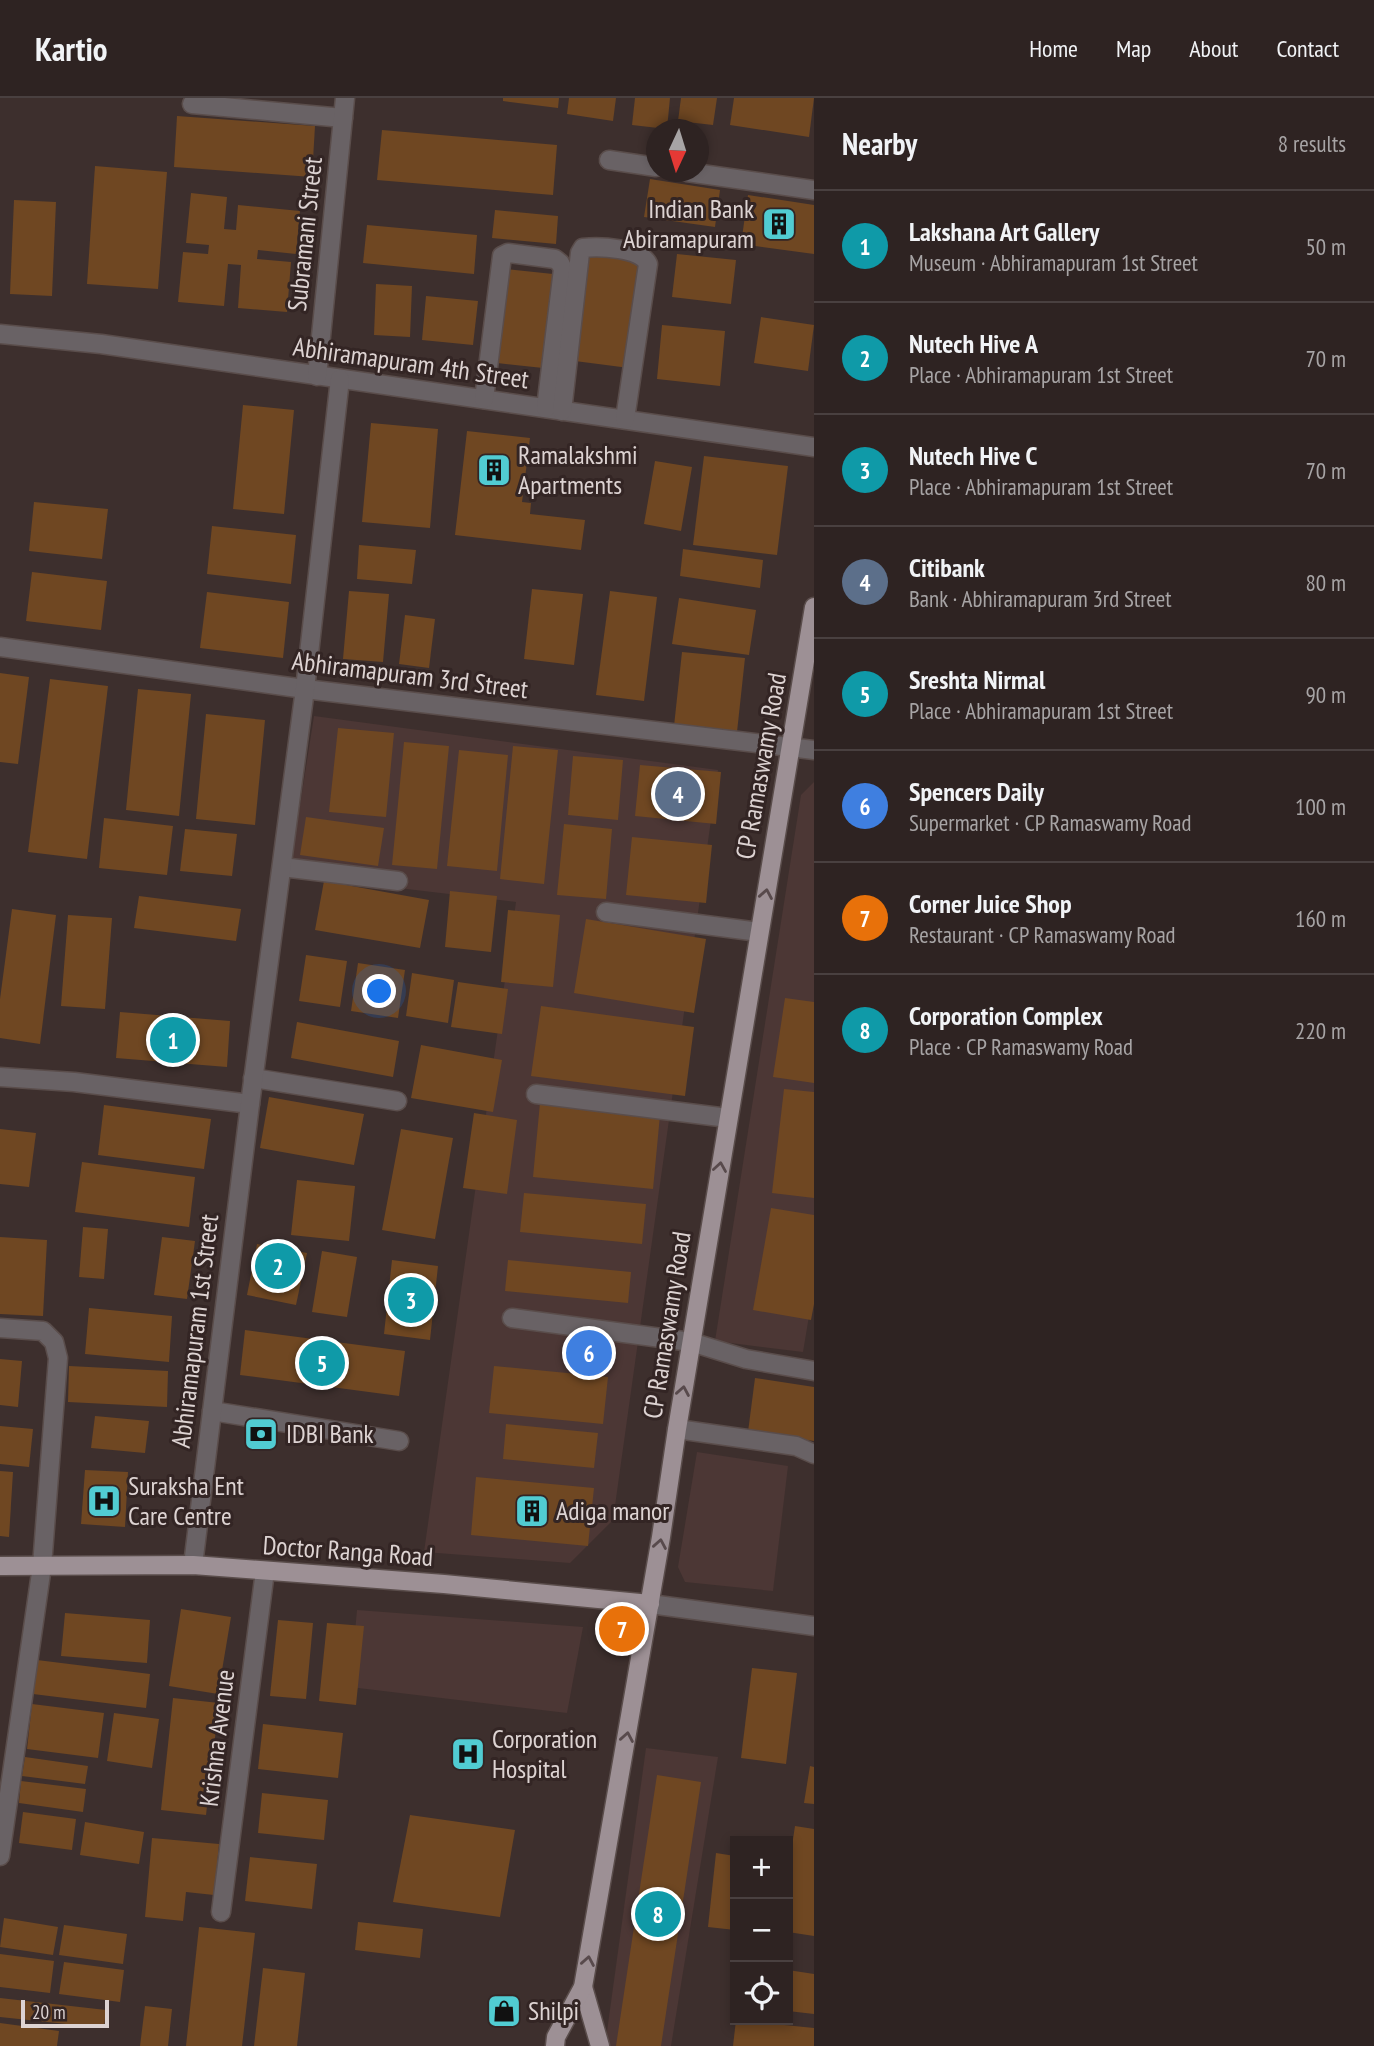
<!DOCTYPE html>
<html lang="en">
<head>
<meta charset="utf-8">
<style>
  body { margin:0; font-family:"PT Sans Narrow",sans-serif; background:#3a2f2f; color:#f1f3f6 }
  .controls { position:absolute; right:21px; bottom:21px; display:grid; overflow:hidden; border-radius:0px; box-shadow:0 4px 10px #0003 }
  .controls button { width:63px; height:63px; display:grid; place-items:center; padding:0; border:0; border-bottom:2px solid #494040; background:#2e2322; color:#f1f3f6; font:35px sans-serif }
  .compass { position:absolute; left:646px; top:21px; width:63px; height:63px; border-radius:50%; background:#2e2322; box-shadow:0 4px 10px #0003; rotate:184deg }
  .scale { position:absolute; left:21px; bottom:18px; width:88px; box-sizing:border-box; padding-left:7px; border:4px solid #ddd3d2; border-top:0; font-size:19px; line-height:24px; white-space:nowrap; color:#ddd3d2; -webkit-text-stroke:5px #332524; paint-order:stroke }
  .you { position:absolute; left:380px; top:894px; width:24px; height:24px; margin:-18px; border:5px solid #fff; border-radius:50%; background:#1a73e8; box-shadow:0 0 0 10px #1a73e833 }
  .badge { display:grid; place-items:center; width:46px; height:46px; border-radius:50%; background:#51ccd2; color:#fff; font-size:23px; font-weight:700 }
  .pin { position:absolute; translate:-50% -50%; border:4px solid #fff; box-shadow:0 2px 7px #0006 }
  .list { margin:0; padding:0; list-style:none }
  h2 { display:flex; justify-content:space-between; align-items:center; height:91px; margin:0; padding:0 28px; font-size:30px }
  h2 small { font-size:23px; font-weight:400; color:#a7a4a5 }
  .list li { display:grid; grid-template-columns:46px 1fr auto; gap:21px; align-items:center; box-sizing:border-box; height:112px; padding:0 28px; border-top:2px solid #494040 }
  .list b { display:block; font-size:26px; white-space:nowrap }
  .list p { margin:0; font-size:23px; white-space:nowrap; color:#a7a4a5 }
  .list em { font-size:23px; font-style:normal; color:#a7a4a5 }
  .icon { flex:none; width:38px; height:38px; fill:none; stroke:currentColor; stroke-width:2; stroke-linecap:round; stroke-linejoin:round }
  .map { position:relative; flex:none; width:814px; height:1948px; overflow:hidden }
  header { display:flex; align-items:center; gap:42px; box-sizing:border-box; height:98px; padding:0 35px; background:#2e2322; border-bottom:2px solid #494040 }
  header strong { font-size:33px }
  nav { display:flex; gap:38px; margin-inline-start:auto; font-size:24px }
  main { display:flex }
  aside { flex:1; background:#2e2322 }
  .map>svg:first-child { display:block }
  .built { fill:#4c3735 }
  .building { fill:#6f4722 }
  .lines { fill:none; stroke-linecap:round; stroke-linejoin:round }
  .minor-casing { stroke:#5a4d4b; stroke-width:21 }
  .major-casing { stroke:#5a4d4b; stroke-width:21 }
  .minor { stroke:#696265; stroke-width:18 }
  .major { stroke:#9d9095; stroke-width:18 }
  .oneway { stroke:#584a4c }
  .labels { text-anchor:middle; stroke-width:6; stroke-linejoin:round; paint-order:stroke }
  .poi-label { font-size:26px; fill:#ddd3d2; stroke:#332524; text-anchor:start }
  .street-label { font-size:26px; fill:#ddd3d2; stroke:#332524 }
</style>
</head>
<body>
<header>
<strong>Kartio</strong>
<nav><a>Home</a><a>Map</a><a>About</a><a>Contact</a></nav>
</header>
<main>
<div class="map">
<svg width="814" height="1948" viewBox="0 0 814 1948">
  <rect width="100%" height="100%" fill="#3d2f2d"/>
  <g class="built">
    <path d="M314,618L718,672L613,1422L570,1465L424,1454L516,804L289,777Z"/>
    <path d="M814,684V1188L803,1254L715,1243L801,697Z"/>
    <path d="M697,1354L788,1368L773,1493L685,1484L678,1469Z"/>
    <path d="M357,1512L583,1529L567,1615L350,1589Z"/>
    <path d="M646,1650L718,1659L671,1948H605Z"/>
  </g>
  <g class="building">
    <path d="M503,0H559L558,10L503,3Z"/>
    <path d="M569,0H616L613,23L567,16Z"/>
    <path d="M635,0H670L667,31L632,27Z"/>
    <path d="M681,0H717L713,27L678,23Z"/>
    <path d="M734,0H814L809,39L730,27Z"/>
    <path d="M177,18L315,28L312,79L174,69Z"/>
    <path d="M382,32L557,47L553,97L377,82Z"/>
    <path d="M95,68L167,74L158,191L87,186Z"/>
    <path d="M650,81L720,92L715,129L644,119Z"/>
    <path d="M191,95L227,99L224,131L236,132L238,107L300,113L296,156L258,152L257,161L291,164L287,214L238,210L241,167L228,166L224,208L178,204L183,154L208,156L209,147L186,145Z"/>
    <path d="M748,97L814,107V156L741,146Z"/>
    <path d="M14,102L56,104L52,198L10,196Z"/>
    <path d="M495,112L558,118L556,146L492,140Z"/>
    <path d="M367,127L477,137L474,176L363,165Z"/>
    <path d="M677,156L736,162L731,206L672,199Z"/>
    <path d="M589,157L643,164L629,270L575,263Z"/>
    <path d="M506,171L553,176L543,270L497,265Z"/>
    <path d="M376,186L412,188L410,239L374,237Z"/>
    <path d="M426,198L478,203L473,247L422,242Z"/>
    <path d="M761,219L814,227L808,273L754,265Z"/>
    <path d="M662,227L725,233L720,288L657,281Z"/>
    <path d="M243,307L294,312L284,416L233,411Z"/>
    <path d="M371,325L438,331L430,430L362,424Z"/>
    <path d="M467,333L530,340L522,404L531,405L530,416L585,422L581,452L455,437Z"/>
    <path d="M704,358L788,368L777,457L693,447Z"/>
    <path d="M655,363L692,369L681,433L644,426Z"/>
    <path d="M34,404L108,411L102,461L29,453Z"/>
    <path d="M212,428L296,437L291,486L207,476Z"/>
    <path d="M359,447L416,452L412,486L357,481Z"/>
    <path d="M683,451L763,462L760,490L680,478Z"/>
    <path d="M32,474L107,483L101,532L26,523Z"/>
    <path d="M532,491L583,496L574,567L524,561Z"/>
    <path d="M349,493L389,496L383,564L343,561Z"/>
    <path d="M610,493L657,499L644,603L596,597Z"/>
    <path d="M207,494L289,504L283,560L200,550Z"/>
    <path d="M679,500L756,512L749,557L672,546Z"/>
    <path d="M405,517L435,521L429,570L399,566Z"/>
    <path d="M682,554L745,560L737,634L674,628Z"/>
    <path d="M0,575L29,579L18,666L0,664Z"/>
    <path d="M50,581L108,588L87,761L28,754Z"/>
    <path d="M138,591L191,596L179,718L126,712Z"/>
    <path d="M206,616L265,622L255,727L196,721Z"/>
    <path d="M338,630L394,635L386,719L329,714Z"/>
    <path d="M404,644L449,648L437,771L392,767Z"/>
    <path d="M513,648L558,652L544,786L500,781Z"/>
    <path d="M459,652L508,657L497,773L447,768Z"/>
    <path d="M573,658L623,662L618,722L568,717Z"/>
    <path d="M640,667L721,674L716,726L635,718Z"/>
    <path d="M306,719L384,730L378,768L300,757Z"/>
    <path d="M104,720L173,728L167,777L99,770Z"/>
    <path d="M564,726L612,731L606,801L557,797Z"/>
    <path d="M185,731L237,736L232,778L180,773Z"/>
    <path d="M632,739L712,747L706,805L626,797Z"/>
    <path d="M324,783L429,802L420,850L315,832Z"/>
    <path d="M450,793L497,798L491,854L445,849Z"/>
    <path d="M139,798L241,811L236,843L134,830Z"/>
    <path d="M12,811L56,817L40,946L0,940V901Z"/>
    <path d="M508,812L560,817L553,889L501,884Z"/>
    <path d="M68,817L112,820L105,911L61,908Z"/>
    <path d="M586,821L706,841L694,915L574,895Z"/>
    <path d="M306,857L347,863L340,909L299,903Z"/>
    <path d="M358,865L405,872L398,920L351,913Z"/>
    <path d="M412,875L454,882L448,925L406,918Z"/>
    <path d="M458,884L508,891L502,936L451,929Z"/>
    <path d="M785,900L814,904V985L773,979Z"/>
    <path d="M541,908L694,929L685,998L531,978Z"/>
    <path d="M120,914L230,923L227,969L116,960Z"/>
    <path d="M297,924L399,943L393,979L291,960Z"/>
    <path d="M421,947L502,962L493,1014L411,1000Z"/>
    <path d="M784,991L814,994V1100L772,1095Z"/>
    <path d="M269,999L364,1016L354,1067L260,1050Z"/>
    <path d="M540,1005L660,1017L653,1091L533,1079Z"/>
    <path d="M104,1007L211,1021L204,1071L98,1057Z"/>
    <path d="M474,1015L517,1022L507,1096L463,1090Z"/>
    <path d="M0,1031L36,1035L29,1089L0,1086Z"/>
    <path d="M401,1031L453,1040L435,1141L382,1132Z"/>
    <path d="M82,1064L195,1079L189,1129L75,1114Z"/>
    <path d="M297,1082L355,1088L349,1143L291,1137Z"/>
    <path d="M524,1095L646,1106L642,1146L520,1134Z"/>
    <path d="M771,1110L814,1117V1206L811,1222L753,1212Z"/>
    <path d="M83,1129L108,1131L104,1181L79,1179Z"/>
    <path d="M0,1139L47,1142L43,1218L0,1216Z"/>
    <path d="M162,1139L195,1143L187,1201L154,1197Z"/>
    <path d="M257,1146L307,1155L296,1207L247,1197Z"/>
    <path d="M322,1153L357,1159L347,1219L312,1214Z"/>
    <path d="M392,1162L438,1168L430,1242L384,1236Z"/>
    <path d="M508,1162L631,1174L628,1205L505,1193Z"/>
    <path d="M89,1210L172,1218L169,1264L85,1256Z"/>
    <path d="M245,1232L405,1253L399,1298L240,1277Z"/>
    <path d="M0,1261L22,1263L18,1309L0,1307Z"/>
    <path d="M69,1268L168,1273L167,1309L68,1304Z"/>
    <path d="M494,1268L608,1279L603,1326L489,1315Z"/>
    <path d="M755,1280L814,1289V1343L748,1334Z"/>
    <path d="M95,1318L149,1323L145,1355L91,1350Z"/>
    <path d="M506,1326L598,1335L594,1370L503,1361Z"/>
    <path d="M0,1328L33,1331L29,1369L0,1366Z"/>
    <path d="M85,1372L128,1374L125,1429L81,1426Z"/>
    <path d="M0,1373L13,1374L9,1439L0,1438Z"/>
    <path d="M476,1379L594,1390L588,1448L471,1437Z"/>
    <path d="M181,1511L231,1519L218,1596L169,1588Z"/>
    <path d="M65,1515L150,1522L147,1565L61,1558Z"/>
    <path d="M278,1522L313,1525L306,1601L270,1598Z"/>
    <path d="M327,1525L364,1528L356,1607L319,1603Z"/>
    <path d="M37,1562L150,1576L146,1610L33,1596Z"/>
    <path d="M752,1570L797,1575L786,1666L741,1660Z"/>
    <path d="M173,1600L219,1605L206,1717L161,1712Z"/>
    <path d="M32,1606L104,1615L98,1660L27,1651Z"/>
    <path d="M114,1615L159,1621L152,1670L107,1663Z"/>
    <path d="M263,1626L343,1635L338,1680L258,1671Z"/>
    <path d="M25,1659L88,1668L85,1686L22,1678Z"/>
    <path d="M810,1668L814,1669V1706L804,1705Z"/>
    <path d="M657,1677L701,1684L661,1948H616Z"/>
    <path d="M21,1683L86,1691L83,1714L19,1705Z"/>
    <path d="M262,1695L328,1702L324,1742L258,1735Z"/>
    <path d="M23,1714L76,1721L72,1752L19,1745Z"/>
    <path d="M410,1717L515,1732L500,1819L393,1804Z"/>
    <path d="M85,1724L144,1734L139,1766L80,1757Z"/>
    <path d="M795,1728L814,1731V1838L788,1834V1774Z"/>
    <path d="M152,1740L219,1746L214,1797L186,1794L183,1823L145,1819Z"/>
    <path d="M716,1755L735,1758V1832L708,1829Z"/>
    <path d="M250,1759L317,1766L312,1811L245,1803Z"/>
    <path d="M4,1820L58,1829L53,1857L0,1849Z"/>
    <path d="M358,1824L423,1831L420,1860L355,1852Z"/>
    <path d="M64,1827L127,1836L123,1866L59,1857Z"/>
    <path d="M199,1829L255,1835L242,1948H186Z"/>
    <path d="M0,1856L54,1863L50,1895L0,1889Z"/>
    <path d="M64,1864L124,1872L120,1904L59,1896Z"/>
    <path d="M263,1870L305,1875L297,1948H254Z"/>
    <path d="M788,1872L814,1876V1916L788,1913Z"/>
    <path d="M0,1900L106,1912L104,1930L0,1919Z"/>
    <path d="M145,1908L172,1911L168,1948H140Z"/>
    <path d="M736,1922L814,1930V1948H733Z"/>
    <path d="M0,1925L59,1933L57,1948H0Z"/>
  </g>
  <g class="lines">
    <g class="minor-casing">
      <g id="minor">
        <path d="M192,6L343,20"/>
        <path d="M609,62L656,69"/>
        <path d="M687,74L814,92"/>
        <path d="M0,236L101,246L814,349"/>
        <path d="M317,278L345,0"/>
        <path d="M484,301L502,158L508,155L555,161L560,165L563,171L546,310"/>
        <path d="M562,313L580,155L583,150C600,148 641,150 648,166L625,321"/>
        <path d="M0,549L305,591L814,652"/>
        <path d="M282,769L398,783"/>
        <path d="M606,814L759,834"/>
        <path d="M0,979L74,984L250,1006"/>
        <path d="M253,980L397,1003"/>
        <path d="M536,996L728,1020"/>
        <path d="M512,1220L691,1244L746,1261L814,1273"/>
        <path d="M0,1230L43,1233L54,1244L58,1260L42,1468L0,1758"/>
        <path d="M212,1313L399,1343"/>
        <path d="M677,1331L796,1348L814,1356"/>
        <path d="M193,1467L250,1006L305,591L340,281"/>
        <path d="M650,1506L814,1528"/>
        <path d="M221,1814L265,1473"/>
      </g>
    </g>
    <g class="major-casing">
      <g id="major">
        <path d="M0,1468L193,1467L444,1486L650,1506"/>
        <path d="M583,1889L600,1948"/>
        <path d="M555,1948L556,1939L583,1889L661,1439L677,1331L814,509"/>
      </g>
    </g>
    <use href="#minor" class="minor"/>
    <use href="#major" class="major"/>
  </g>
  <defs><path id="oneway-chevron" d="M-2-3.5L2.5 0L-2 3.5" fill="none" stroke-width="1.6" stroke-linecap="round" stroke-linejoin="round" transform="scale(1.75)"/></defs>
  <g class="oneway">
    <use href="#oneway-chevron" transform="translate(766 796) rotate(-80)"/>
    <use href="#oneway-chevron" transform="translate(720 1069) rotate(-81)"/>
    <use href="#oneway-chevron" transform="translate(683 1293) rotate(-80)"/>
    <use href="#oneway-chevron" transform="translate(660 1446) rotate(-80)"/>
    <use href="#oneway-chevron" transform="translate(627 1639) rotate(-80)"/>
    <use href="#oneway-chevron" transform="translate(588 1863) rotate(-80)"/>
  </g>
  <defs>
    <g id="building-square" transform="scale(1.75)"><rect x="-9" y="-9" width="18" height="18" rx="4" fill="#51ccd2" stroke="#332524"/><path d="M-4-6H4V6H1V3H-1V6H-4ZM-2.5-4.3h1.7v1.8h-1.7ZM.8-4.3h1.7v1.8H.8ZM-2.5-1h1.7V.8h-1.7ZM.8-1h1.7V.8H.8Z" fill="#111"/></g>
    <g id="bank-square" transform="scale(1.75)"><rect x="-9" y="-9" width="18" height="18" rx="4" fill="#51ccd2" stroke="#332524"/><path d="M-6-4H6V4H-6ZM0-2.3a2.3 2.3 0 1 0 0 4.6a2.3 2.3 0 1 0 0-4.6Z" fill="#111"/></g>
    <g id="hospital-square" transform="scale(1.75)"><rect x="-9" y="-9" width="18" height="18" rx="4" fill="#51ccd2" stroke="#332524"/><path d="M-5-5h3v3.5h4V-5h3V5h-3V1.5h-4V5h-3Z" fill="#111"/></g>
    <g id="shop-square" transform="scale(1.75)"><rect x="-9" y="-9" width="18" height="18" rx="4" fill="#51ccd2" stroke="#332524"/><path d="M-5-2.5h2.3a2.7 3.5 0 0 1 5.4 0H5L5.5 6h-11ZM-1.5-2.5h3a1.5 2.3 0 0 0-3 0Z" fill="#111"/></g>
  </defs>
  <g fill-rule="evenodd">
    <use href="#building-square" x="779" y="126"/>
    <use href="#building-square" x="494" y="372"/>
    <use href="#bank-square" x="261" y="1336"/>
    <use href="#hospital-square" x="104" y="1403"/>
    <use href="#building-square" x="532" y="1413"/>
    <use href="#hospital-square" x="468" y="1656"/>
    <use href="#shop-square" x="504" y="1913"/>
  </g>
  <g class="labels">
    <g class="poi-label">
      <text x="754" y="120" text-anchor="end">Indian Bank<tspan x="754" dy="30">Abiramapuram</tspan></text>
      <text x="518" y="366">Ramalakshmi<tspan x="518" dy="30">Apartments</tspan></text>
      <text x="286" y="1345">IDBI Bank</text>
      <text x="128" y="1397">Suraksha Ent<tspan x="128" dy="30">Care Centre</tspan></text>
      <text x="556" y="1422">Adiga manor</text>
      <text x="492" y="1650">Corporation<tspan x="492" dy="30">Hospital</tspan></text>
      <text x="528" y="1922">Shilpi</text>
    </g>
    <g class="street-label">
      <text transform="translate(305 136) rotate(-84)" y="9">Subramani Street</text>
      <text transform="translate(411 265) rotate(8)" y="9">Abhiramapuram 4th Street</text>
      <text transform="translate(410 577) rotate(7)" y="9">Abhiramapuram 3rd Street</text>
      <text transform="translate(761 668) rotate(-80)" y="9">CP Ramaswamy Road</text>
      <text transform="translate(667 1227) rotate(-81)" y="9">CP Ramaswamy Road</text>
      <text transform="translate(195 1233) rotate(-83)" y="9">Abhiramapuram 1st Street</text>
      <text transform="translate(348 1453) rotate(4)" y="9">Doctor Ranga Road</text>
      <text transform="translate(217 1640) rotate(-83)" y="9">Krishna Avenue</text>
    </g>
  </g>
</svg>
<div class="controls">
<button>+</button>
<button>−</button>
<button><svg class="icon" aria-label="locate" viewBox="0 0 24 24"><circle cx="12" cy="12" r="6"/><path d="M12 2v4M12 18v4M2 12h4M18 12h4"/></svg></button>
</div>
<svg class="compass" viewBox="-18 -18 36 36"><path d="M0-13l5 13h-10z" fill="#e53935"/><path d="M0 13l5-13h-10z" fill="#a7a4a5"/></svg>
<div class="scale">20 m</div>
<div class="you"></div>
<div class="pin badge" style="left:173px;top:942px;background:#0f9aa8">1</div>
<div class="pin badge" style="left:278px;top:1168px;background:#0f9aa8">2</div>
<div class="pin badge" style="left:411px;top:1202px;background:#0f9aa8">3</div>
<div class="pin badge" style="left:678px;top:696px;background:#5c6f8a">4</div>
<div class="pin badge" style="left:322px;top:1265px;background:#0f9aa8">5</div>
<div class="pin badge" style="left:589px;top:1255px;background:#3f7fe0">6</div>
<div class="pin badge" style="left:622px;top:1531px;background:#e8710a">7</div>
<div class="pin badge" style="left:658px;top:1816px;background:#0f9aa8">8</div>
</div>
<aside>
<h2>Nearby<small>8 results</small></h2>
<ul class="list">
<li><span class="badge" style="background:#0f9aa8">1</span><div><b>Lakshana Art Gallery</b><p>Museum · Abhiramapuram 1st Street</p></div><em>50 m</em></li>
<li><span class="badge" style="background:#0f9aa8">2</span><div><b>Nutech Hive A</b><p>Place · Abhiramapuram 1st Street</p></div><em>70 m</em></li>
<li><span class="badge" style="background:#0f9aa8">3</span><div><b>Nutech Hive C</b><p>Place · Abhiramapuram 1st Street</p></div><em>70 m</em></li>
<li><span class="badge" style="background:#5c6f8a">4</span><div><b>Citibank</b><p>Bank · Abhiramapuram 3rd Street</p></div><em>80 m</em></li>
<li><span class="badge" style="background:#0f9aa8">5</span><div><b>Sreshta Nirmal</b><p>Place · Abhiramapuram 1st Street</p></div><em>90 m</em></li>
<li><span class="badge" style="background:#3f7fe0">6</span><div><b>Spencers Daily</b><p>Supermarket · CP Ramaswamy Road</p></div><em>100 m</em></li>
<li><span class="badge" style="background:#e8710a">7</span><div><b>Corner Juice Shop</b><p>Restaurant · CP Ramaswamy Road</p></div><em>160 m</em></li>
<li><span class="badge" style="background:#0f9aa8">8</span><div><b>Corporation Complex</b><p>Place · CP Ramaswamy Road</p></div><em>220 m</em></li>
</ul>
</aside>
</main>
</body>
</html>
